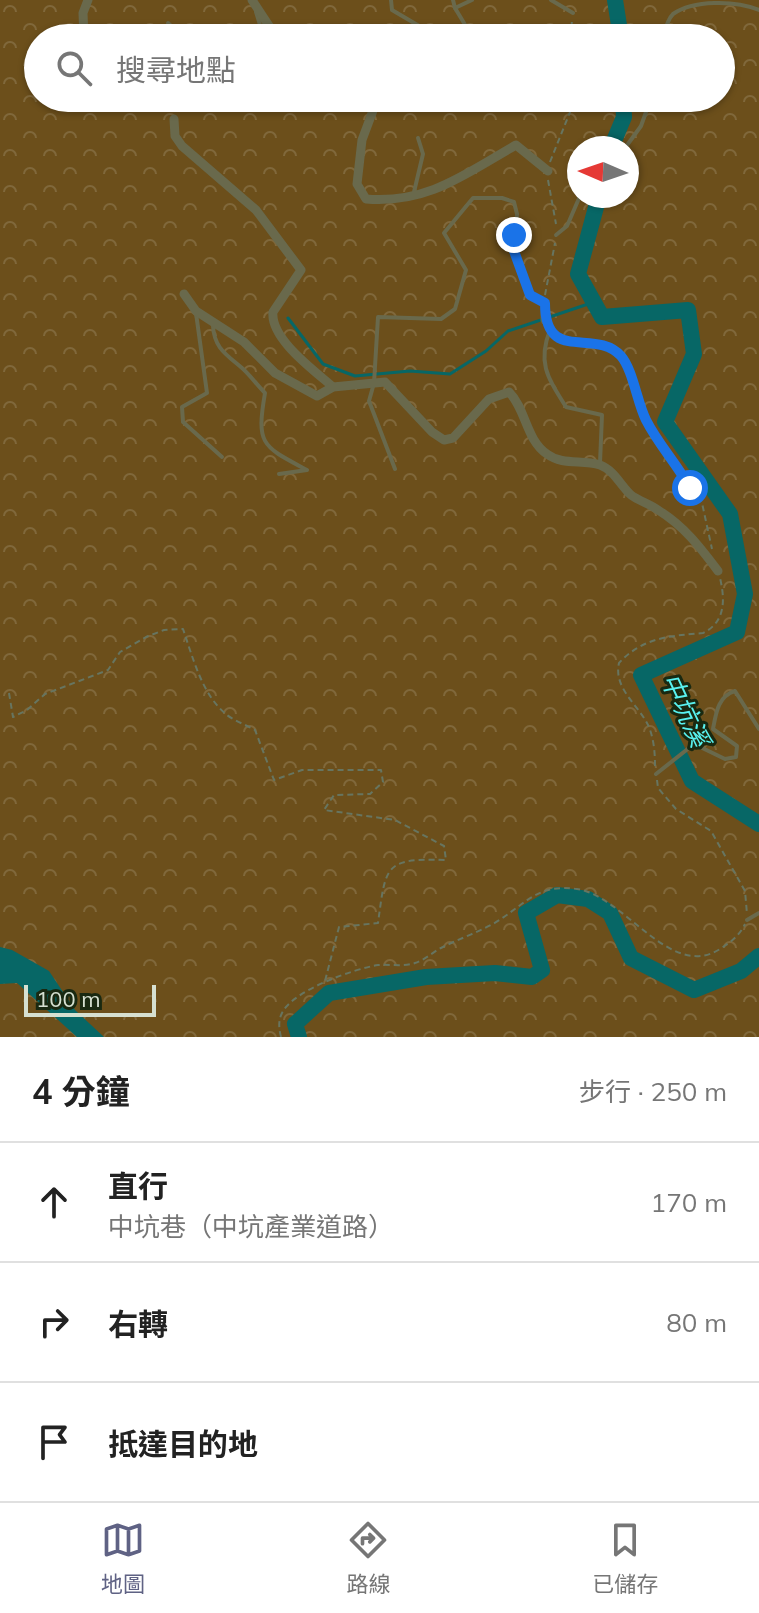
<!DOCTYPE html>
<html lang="zh-TW">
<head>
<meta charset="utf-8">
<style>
  body { margin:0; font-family:Mulish,"Noto Sans TC",sans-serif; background:#f6f6f6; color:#222 }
  .compass { position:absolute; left:567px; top:136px; width:72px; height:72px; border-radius:50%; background:#fff; box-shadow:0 2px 6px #0004; rotate:272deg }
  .scale { position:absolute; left:24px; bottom:20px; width:132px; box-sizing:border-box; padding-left:8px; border:4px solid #d6e0d1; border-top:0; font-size:22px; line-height:28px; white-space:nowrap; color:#d6e0d1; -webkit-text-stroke:6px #192911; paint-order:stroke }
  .stop { position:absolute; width:24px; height:24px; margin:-18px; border:6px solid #1a73e8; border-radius:50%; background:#fff }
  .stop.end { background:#1a73e8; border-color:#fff; box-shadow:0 2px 8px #0008 }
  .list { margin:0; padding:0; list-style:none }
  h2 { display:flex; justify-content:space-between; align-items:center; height:104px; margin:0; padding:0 32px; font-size:34px }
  h2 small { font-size:26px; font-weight:400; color:#767676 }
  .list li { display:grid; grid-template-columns:52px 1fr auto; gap:24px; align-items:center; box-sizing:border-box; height:120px; padding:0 32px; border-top:2px solid #e0e0e0 }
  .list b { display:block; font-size:30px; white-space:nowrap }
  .list p { margin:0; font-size:26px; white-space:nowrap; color:#767676 }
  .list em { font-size:26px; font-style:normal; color:#767676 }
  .icon { flex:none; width:44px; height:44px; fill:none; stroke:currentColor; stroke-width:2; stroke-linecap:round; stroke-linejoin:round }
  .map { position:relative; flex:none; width:759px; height:1037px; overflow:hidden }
  .search { position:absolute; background:#fff; box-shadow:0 2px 6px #0004; left:24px; right:24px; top:24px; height:88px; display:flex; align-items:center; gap:20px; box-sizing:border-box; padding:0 28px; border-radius:44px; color:#767676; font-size:30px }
  .sheet { height:464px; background:#fff }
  nav { display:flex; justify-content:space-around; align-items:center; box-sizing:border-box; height:112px; border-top:2px solid #e0e0e0; background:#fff; font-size:22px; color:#767676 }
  nav a { display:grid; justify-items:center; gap:4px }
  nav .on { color:#5f6284 }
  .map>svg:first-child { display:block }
  .forest { fill:url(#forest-crowns); fill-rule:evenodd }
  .water { fill:#076766 }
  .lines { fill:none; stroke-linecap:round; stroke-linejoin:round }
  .stream { stroke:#076766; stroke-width:3 }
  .river { stroke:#076766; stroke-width:16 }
  .path { stroke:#677560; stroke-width:2; stroke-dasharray:6 4; stroke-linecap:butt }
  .service { stroke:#69694c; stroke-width:4 }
  .minor { stroke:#69694c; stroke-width:9 }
  .route { stroke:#1a73e8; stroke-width:10 }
  .labels { text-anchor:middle; stroke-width:6; stroke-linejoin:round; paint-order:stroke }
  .water-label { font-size:26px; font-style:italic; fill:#59f2f0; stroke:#192911 }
</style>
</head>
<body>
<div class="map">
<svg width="759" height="1037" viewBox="0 0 759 1037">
  <defs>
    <pattern id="forest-crowns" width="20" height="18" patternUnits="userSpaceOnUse" patternTransform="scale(2)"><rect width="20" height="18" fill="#6c4f1b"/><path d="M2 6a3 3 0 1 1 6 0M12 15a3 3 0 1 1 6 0" fill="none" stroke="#80683b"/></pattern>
  </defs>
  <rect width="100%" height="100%" fill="#23331b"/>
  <path class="forest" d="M0,0H759V1037H0ZM38,38H721V98H38ZM579,148H627V196H579Z"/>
  <path class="water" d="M0,947L12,950L49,971L75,1010L104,1037H77L17,983L0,984Z"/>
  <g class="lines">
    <path class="stream" d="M288,318L323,364L355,376L410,371L450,374L486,351L508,331L594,302"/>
    <g class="river">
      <path d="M615,0L621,38"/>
      <path d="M611,148L624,117L623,98"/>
      <path d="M599,196L578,274L602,317L688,310L694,354L665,422L730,514L745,594L737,632L641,675L692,781L759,824"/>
      <path d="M299,1037L295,1024L329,993L426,977L495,973L532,977L542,970L526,913L557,895L588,899L610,913L631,958L694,990L741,971L759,956"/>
    </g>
    <g class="path">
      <path d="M571,38L572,19"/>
      <path d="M550,162L570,112V98"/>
      <path d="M548,180L556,224"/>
      <path d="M545,295L555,243"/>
      <path d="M556,336L573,342L602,345L620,356L647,422L702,503L712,549"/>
      <path d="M9,693L13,717L27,710L45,694L108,670L120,652L146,637L164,630L183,629C193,658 202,695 227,715C235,721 246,725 255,730L274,780L302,770H381L383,782L370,794L334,795L324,810L395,820L444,846L446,860C384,858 386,865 378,923L339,927L325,981"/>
      <path d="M655,766C655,753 654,740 649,727C640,706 613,689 619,663C643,637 670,636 703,633C726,622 725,599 720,578"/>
      <path d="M657,780L658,788L676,809L711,831L745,891L747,914"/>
      <path d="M281,1037C279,1029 278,1021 282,1013C293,990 354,969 378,965C389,964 404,967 415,963C423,961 433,952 441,948C460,938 483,931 501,919C529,900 540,884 577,889C625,896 670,981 720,949C731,942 739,936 745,924"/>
    </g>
    <g class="service">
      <path d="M391,0L392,10L426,30L428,38"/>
      <path d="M453,0L455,8L472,0"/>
      <path d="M551,0L573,13"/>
      <path d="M455,8L473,38"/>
      <path d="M256,12L264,38"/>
      <path d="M168,23L184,38"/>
      <path d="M491,38L504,31L534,38"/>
      <path d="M663,38C665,30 667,20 673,14C693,0 735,0 759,10"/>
      <path d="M181,98H184"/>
      <path d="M625,148L641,126L651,98"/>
      <path d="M414,192L423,154L418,138"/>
      <path d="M556,235L567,226L580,196"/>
      <path d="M196,313L207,393L182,407L183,422L222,457"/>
      <path d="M213,326C214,348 227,355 242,368C250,375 257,385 265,393C256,445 262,446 307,470L279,474"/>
      <path d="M550,330C537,363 548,378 566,407L602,415L600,463"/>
      <path d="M395,469L369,401L374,383L378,317L441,319L455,309L466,270L444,233L473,198H502L514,202L517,214L514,251L530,295L545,303"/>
      <path d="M656,774L694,744L725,759L736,757L737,746L713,729C716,713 718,696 735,691L759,729"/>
      <path d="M747,920L759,913"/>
    </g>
    <g class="minor">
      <path d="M252,0L277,38"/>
      <path d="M84,38L83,13L88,0"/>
      <path d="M308,98L311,104L374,108L362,140L357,184L366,199C428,204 465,174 516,145L548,171"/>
      <path d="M174,119L175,136L182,146L256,210L301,270L273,312C270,339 315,371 333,387"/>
      <path d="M184,294L196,311L244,342L275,373L317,396L333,387L385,382L432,432L444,440L453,438L489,399L509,392C526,409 526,440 547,454C563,466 582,459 600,465C614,470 621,486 631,495C639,501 650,504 658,510C684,526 700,547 718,571"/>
      <path d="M545,313V320"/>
    </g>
  </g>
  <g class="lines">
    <path class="route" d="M514,235V251L530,295L545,303C545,365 595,327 621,356C633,370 637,402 646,420C658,444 677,464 690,488"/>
  </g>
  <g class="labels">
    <g class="water-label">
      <text transform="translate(685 710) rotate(65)" y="9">中坑溪</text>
    </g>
  </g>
</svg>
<svg class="compass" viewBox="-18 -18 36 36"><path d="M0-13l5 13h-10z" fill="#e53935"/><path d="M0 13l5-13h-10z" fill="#767676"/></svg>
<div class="scale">100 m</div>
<div class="stop" style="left:690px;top:488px"></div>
<div class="stop end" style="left:514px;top:235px"></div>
<div class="search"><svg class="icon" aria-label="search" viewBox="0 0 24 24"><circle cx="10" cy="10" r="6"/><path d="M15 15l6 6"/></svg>搜尋地點</div>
</div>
<section class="sheet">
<h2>4 分鐘<small>步行 · 250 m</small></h2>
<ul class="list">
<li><svg class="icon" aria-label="ahead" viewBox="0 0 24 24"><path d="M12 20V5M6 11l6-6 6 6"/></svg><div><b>直行</b><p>中坑巷（中坑產業道路）</p></div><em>170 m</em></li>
<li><svg class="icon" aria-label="right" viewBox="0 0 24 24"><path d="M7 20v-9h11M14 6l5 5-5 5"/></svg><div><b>右轉</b></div><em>80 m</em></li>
<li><svg class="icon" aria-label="arrive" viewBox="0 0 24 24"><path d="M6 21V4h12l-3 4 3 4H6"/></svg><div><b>抵達目的地</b></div></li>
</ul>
</section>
<nav>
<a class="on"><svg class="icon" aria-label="map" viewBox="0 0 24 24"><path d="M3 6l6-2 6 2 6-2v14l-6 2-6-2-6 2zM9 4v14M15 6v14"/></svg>地圖</a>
<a><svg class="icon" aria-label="directions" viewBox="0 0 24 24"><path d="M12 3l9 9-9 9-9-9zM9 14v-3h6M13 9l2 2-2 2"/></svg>路線</a>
<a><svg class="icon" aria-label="saved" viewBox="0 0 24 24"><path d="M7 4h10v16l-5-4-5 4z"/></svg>已儲存</a>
</nav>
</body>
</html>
